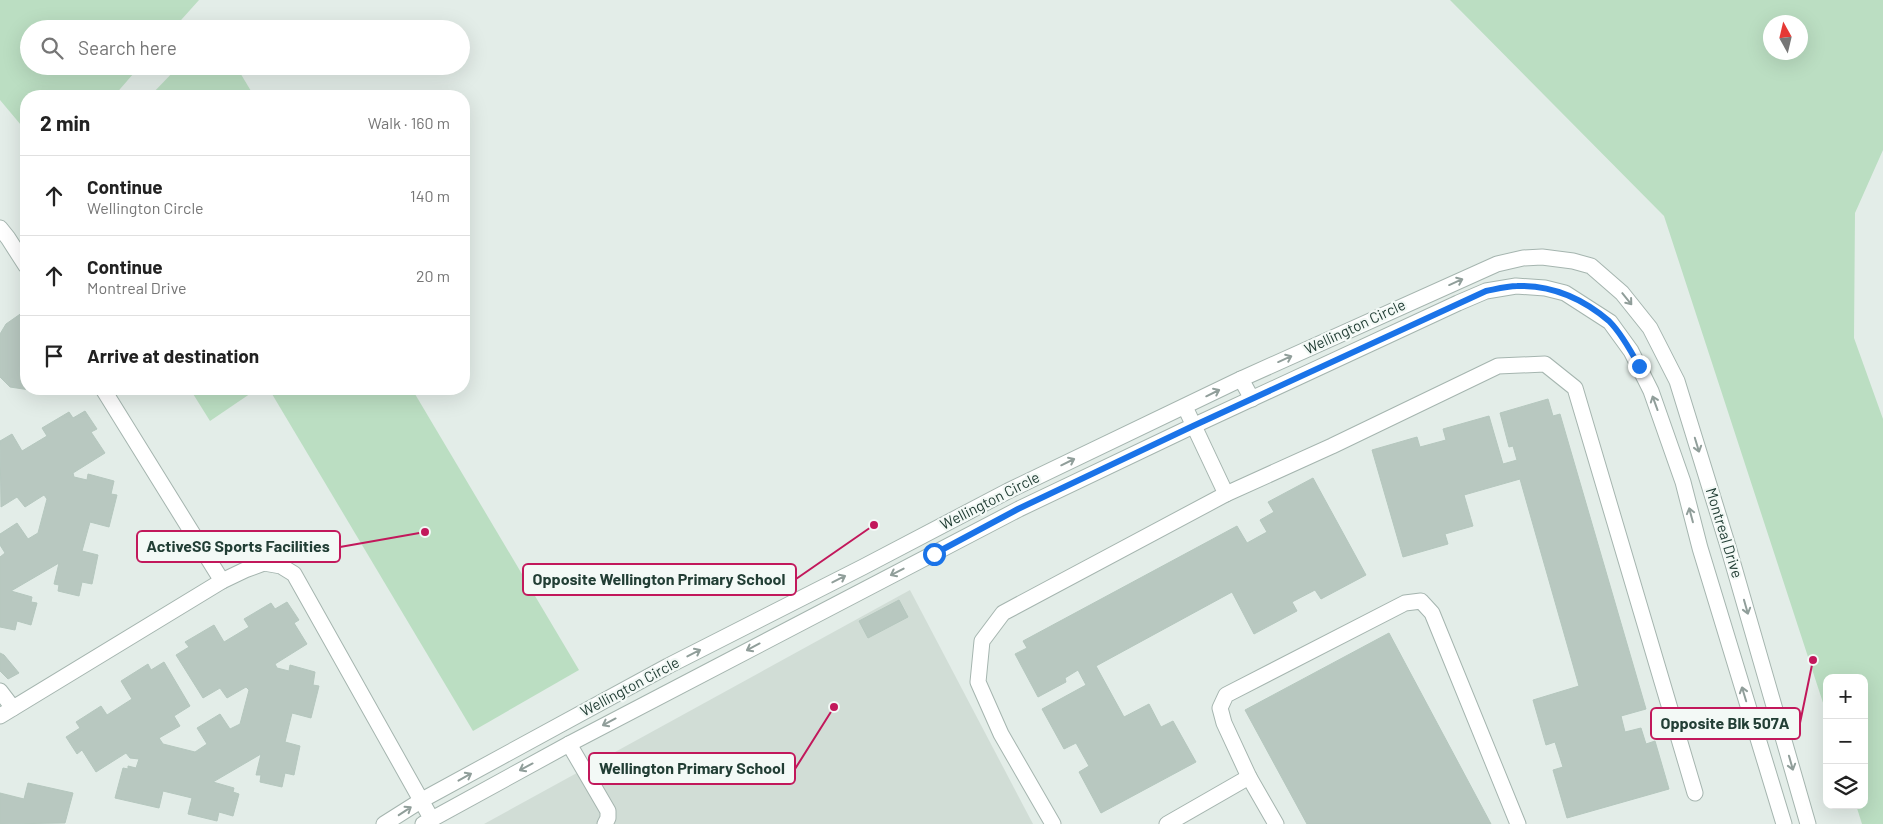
<!DOCTYPE html>
<html lang="en">
<head>
<meta charset="utf-8">
<style>
  body { margin:0; font-family:Barlow,sans-serif; background:#f2f2f2; color:#222 }
  .controls { position:absolute; right:15px; bottom:15px; display:grid; overflow:hidden; border-radius:10px; box-shadow:0 5px 20px #0002 }
  .controls button { width:45px; height:45px; display:grid; place-items:center; padding:0; border:0; border-bottom:1px solid #e0e0e0; background:#fff; color:#222; font:25px sans-serif }
  .compass { position:absolute; left:1763px; top:15px; width:45px; height:45px; border-radius:50%; background:#fff; box-shadow:0 5px 20px #0002; rotate:352deg }
  .stop { position:absolute; width:15px; height:15px; margin:-11px; border:4px solid #1a73e8; border-radius:50%; background:#fff }
  .stop.end { background:#1a73e8; border-color:#fff; box-shadow:0 1px 5px #0008 }
  .list { margin:0; padding:0; list-style:none }
  h2 { display:flex; justify-content:space-between; align-items:center; height:65px; margin:0; padding:0 20px; font-size:21px }
  h2 small { font-size:16px; font-weight:400; color:#767676 }
  .list li { display:grid; grid-template-columns:32px 1fr auto; gap:15px; align-items:center; box-sizing:border-box; height:80px; padding:0 20px; border-top:1px solid #e0e0e0 }
  .list b { display:block; font-size:19px; white-space:nowrap }
  .list p { margin:0; font-size:16px; white-space:nowrap; color:#767676 }
  .list em { font-size:16px; font-style:normal; color:#767676 }
  .icon { flex:none; width:28px; height:28px; fill:none; stroke:currentColor; stroke-width:2; stroke-linecap:round; stroke-linejoin:round }
  .map { position:relative; flex:none; width:1883px; height:824px; overflow:hidden }
  .search { position:absolute; background:#fff; box-shadow:0 5px 20px #0002; left:20px; top:20px; width:450px; height:55px; display:flex; align-items:center; gap:12px; box-sizing:border-box; padding:0 18px; border-radius:28px; color:#767676; font-size:19px }
  .panel { position:absolute; background:#fff; box-shadow:0 5px 20px #0002; left:20px; top:90px; width:450px; height:305px; border-radius:20px }
  .map>svg:first-child { display:block }
  .built { fill:#d1ddd6 }
  .green { fill:#bbdec2; fill-rule:evenodd }
  .building { fill:#b8c8c0; stroke:#b5c7be }
  .lines { fill:none; stroke-linecap:round; stroke-linejoin:round }
  .lane-casing { stroke:#a5b5af; stroke-width:17 }
  .street-casing { stroke:#a5b5af; stroke-width:17 }
  .lane { stroke:#fff; stroke-width:15 }
  .street { stroke:#fff; stroke-width:15 }
  .oneway { stroke:#909e9a }
  .route { stroke:#1a73e8; stroke-width:6 }
  .labels { text-anchor:middle; stroke-width:4.5; stroke-linejoin:round; paint-order:stroke }
  .street-label { font-size:15px; fill:#223e35; stroke:#f3f9f6 }
  .leader { fill:none; stroke:#c2185b; stroke-width:2 }
  .callout-dot { fill:#c2185b; stroke:#f3f9f6; stroke-width:2 }
  .callout { fill:#f3f9f6; stroke:#c2185b; stroke-width:2 }
  .callout-label { font-size:16px; text-anchor:middle; font-weight:bold; fill:#223e35 }
</style>
</head>
<body>
<div class="map">
<svg width="1883" height="824" viewBox="0 0 1883 824">
  <rect width="100%" height="100%" fill="#e3ede8"/>
  <path class="built" d="M910,590L1033,824H484Z"/>
  <g class="green">
    <path d="M0,0H199L173,29H29V66H140L114,96H26V131L0,100Z"/>
    <path d="M1450,0H1883V150L1855,213L1854,338L1883,419V824H1862L1856,805H1864V678H1827V715L1664,216ZM1770,22H1800V52H1770Z"/>
    <path d="M179,66H236L254,96H150Z"/>
    <path d="M190,389H257L210,421Z"/>
    <path d="M281,389H412L579,670L473,731L272,394Z"/>
  </g>
  <g class="building">
    <path d="M26,310V389H49L30,390L10,387L0,377V334L6,324Z"/>
    <path d="M1548,399L1553,416L1560,414L1646,709L1621,716L1625,732L1641,728L1646,744L1655,741L1669,789L1567,818L1553,770L1563,767L1555,742L1546,745L1533,700L1579,686L1520,479L1464,495L1473,526L1445,534L1448,544L1403,557L1372,450L1417,437L1420,447L1446,440L1443,429L1489,416L1503,464L1517,460L1513,446L1509,447L1500,413Z"/>
    <path d="M85,411L97,429L91,432L105,453L73,473L74,477L87,480L88,474L114,481L111,494L117,495L109,527L90,522L82,551L98,555L92,584L82,582L79,596L58,591L59,585L54,584L59,563L11,591L32,597L31,602L37,603L31,625L17,621L15,630L0,627V557L5,553L0,545V534L17,523L28,539L38,533L47,499L44,495L25,507L17,497L1,507L0,441L12,434L22,451L47,436L42,428L69,412L73,418Z"/>
    <path d="M1313,478L1366,575L1321,599L1315,590L1292,602L1297,611L1254,634L1232,592L1096,666L1124,717L1149,704L1161,727L1173,721L1196,762L1101,813L1079,772L1089,766L1076,743L1064,749L1042,709L1086,685L1078,670L1065,678L1066,682L1038,697L1015,654L1027,648L1023,641L1237,526L1247,543L1267,532L1260,520L1274,512L1268,502Z"/>
    <path d="M899,600L908,617L868,638L859,621Z"/>
    <path d="M287,602L299,620L294,623L307,644L275,664L277,668L289,671L290,665L315,672L313,685L319,686L311,718L292,713L285,742L300,746L294,775L285,773L282,787L260,782L261,775H256L261,754L213,782L234,788L233,792L239,794L233,816L219,812L217,821L188,814L192,798L163,791L159,808L115,798L123,768L128,769V766L136,768L139,759L130,758L126,753L96,772L82,750L77,754L66,737L80,728L76,722L101,706L107,715L132,699L121,681L148,664L151,670L164,662L190,706L174,716L180,726L159,738L163,744L195,752L207,744L197,728L220,714L230,729L240,724L249,690L246,687L227,698L220,688L203,698L176,655L189,647L185,642L214,625L224,642L249,627L244,619L271,603L275,609Z"/>
    <path d="M1389,633L1491,824H1307L1245,710Z"/>
    <path d="M0,653L4,655L19,673L8,679L0,671Z"/>
    <path d="M28,783L73,793L65,823L0,824V793L24,799Z"/>
  </g>
  <g class="lines">
    <g class="lane-casing">
      <g id="lane">
        <path d="M0,228L8,238L26,266"/>
        <path d="M1241,379L1252,399"/>
        <path d="M103,389L222,581"/>
        <path d="M1185,407L1226,494"/>
        <path d="M0,691L13,708"/>
        <path d="M0,716L222,581L245,570L264,563L281,566L294,574L431,818"/>
        <path d="M569,744L608,811V818L605,824"/>
        <path d="M1053,824L1001,734L978,682L982,641L1003,613L1226,494L1332,446L1498,366L1545,364L1575,388L1695,793"/>
        <path d="M1167,824L1249,777"/>
        <path d="M1276,824L1249,777L1224,723L1220,708L1226,695L1405,603L1421,601L1432,613L1518,824"/>
      </g>
    </g>
    <g class="street-casing">
      <g id="street">
        <path d="M384,824L422,800L668,666L863,567L1008,491L1241,379L1497,264L1523,258L1542,257L1573,261L1591,266L1622,293L1650,328L1677,381L1727,543L1808,824"/>
        <path d="M423,824L569,744L1019,509L1193,426L1458,303L1486,291L1516,286L1545,288L1565,293L1610,322L1631,351L1651,391L1683,482L1700,548L1784,824"/>
      </g>
    </g>
    <use href="#lane" class="lane"/>
    <use href="#street" class="street"/>
  </g>
  <defs><path id="oneway-shaft" d="M-6 0H5M1.5-3L5.5 0L1.5 3" fill="none" stroke-width="1.6" stroke-linecap="round" stroke-linejoin="round" transform="scale(1.25)"/></defs>
  <g class="oneway">
    <use href="#oneway-shaft" transform="translate(1456 282) rotate(-24)"/>
    <use href="#oneway-shaft" transform="translate(1627 299) rotate(51)"/>
    <use href="#oneway-shaft" transform="translate(1285 359) rotate(-24)"/>
    <use href="#oneway-shaft" transform="translate(1213 393) rotate(-26)"/>
    <use href="#oneway-shaft" transform="translate(1655 403) rotate(-110)"/>
    <use href="#oneway-shaft" transform="translate(1697 445) rotate(73)"/>
    <use href="#oneway-shaft" transform="translate(1068 462) rotate(-26)"/>
    <use href="#oneway-shaft" transform="translate(1691 515) rotate(-105)"/>
    <use href="#oneway-shaft" transform="translate(897 572) rotate(153)"/>
    <use href="#oneway-shaft" transform="translate(839 579) rotate(-27)"/>
    <use href="#oneway-shaft" transform="translate(1746 607) rotate(74)"/>
    <use href="#oneway-shaft" transform="translate(753 647) rotate(152)"/>
    <use href="#oneway-shaft" transform="translate(694 653) rotate(-27)"/>
    <use href="#oneway-shaft" transform="translate(1744 694) rotate(-107)"/>
    <use href="#oneway-shaft" transform="translate(609 722) rotate(152)"/>
    <use href="#oneway-shaft" transform="translate(1791 763) rotate(74)"/>
    <use href="#oneway-shaft" transform="translate(526 767) rotate(152)"/>
    <use href="#oneway-shaft" transform="translate(465 777) rotate(-29)"/>
    <use href="#oneway-shaft" transform="translate(405 811) rotate(-33)"/>
  </g>
  <g class="lines">
    <path class="route" d="M934,554L1018,509L1193,426L1486,291C1496,289 1507,286 1517,286C1553,285 1582,298 1609,321C1621,333 1631,351 1639,366"/>
  </g>
  <g class="labels">
    <g class="street-label">
      <text transform="translate(1355 327) rotate(-25)" y="5">Wellington Circle</text>
      <text transform="translate(990 501) rotate(-27)" y="5">Wellington Circle</text>
      <text transform="translate(1724 533) rotate(73)" y="5">Montreal Drive</text>
      <text transform="translate(630 687) rotate(-28)" y="5">Wellington Circle</text>
    </g>
  </g>
  <path class="leader" d="M425 532L340 547M874 525L796 579M1813 660L1800 723M834 707L795 769"/>
  <g class="callout-dot">
    <circle cx="425" cy="532" r="5"/>
    <circle cx="874" cy="525" r="5"/>
    <circle cx="1813" cy="660" r="5"/>
    <circle cx="834" cy="707" r="5"/>
  </g>
  <g class="callout">
    <rect x="137" y="531" width="203" height="31" rx="5"/>
    <rect x="523" y="564" width="273" height="31" rx="5"/>
    <rect x="1651" y="708" width="149" height="31" rx="5"/>
    <rect x="589" y="753" width="206" height="31" rx="5"/>
  </g>
  <g class="callout-label">
    <text x="238" y="552">ActiveSG Sports Facilities</text>
    <text x="659" y="585">Opposite Wellington Primary School</text>
    <text x="1725" y="729">Opposite Blk 507A</text>
    <text x="692" y="774">Wellington Primary School</text>
  </g>
</svg>
<div class="controls">
<button>+</button>
<button>−</button>
<button><svg class="icon" aria-label="layers" viewBox="0 0 24 24"><path d="M12 4l9 5-9 5-9-5zM3 14l9 5 9-5"/></svg></button>
</div>
<svg class="compass" viewBox="-18 -18 36 36"><path d="M0-13l5 13h-10z" fill="#e53935"/><path d="M0 13l5-13h-10z" fill="#767676"/></svg>
<div class="stop" style="left:934px;top:554px"></div>
<div class="stop end" style="left:1639px;top:366px"></div>
<div class="search"><svg class="icon" aria-label="search" viewBox="0 0 24 24"><circle cx="10" cy="10" r="6"/><path d="M15 15l6 6"/></svg>Search here</div>
<section class="panel">
<h2>2 min<small>Walk · 160 m</small></h2>
<ul class="list">
<li><svg class="icon" aria-label="ahead" viewBox="0 0 24 24"><path d="M12 20V5M6 11l6-6 6 6"/></svg><div><b>Continue</b><p>Wellington Circle</p></div><em>140 m</em></li>
<li><svg class="icon" aria-label="ahead" viewBox="0 0 24 24"><path d="M12 20V5M6 11l6-6 6 6"/></svg><div><b>Continue</b><p>Montreal Drive</p></div><em>20 m</em></li>
<li><svg class="icon" aria-label="arrive" viewBox="0 0 24 24"><path d="M6 21V4h12l-3 4 3 4H6"/></svg><div><b>Arrive at destination</b></div></li>
</ul>
</section>
</div>
</body>
</html>
